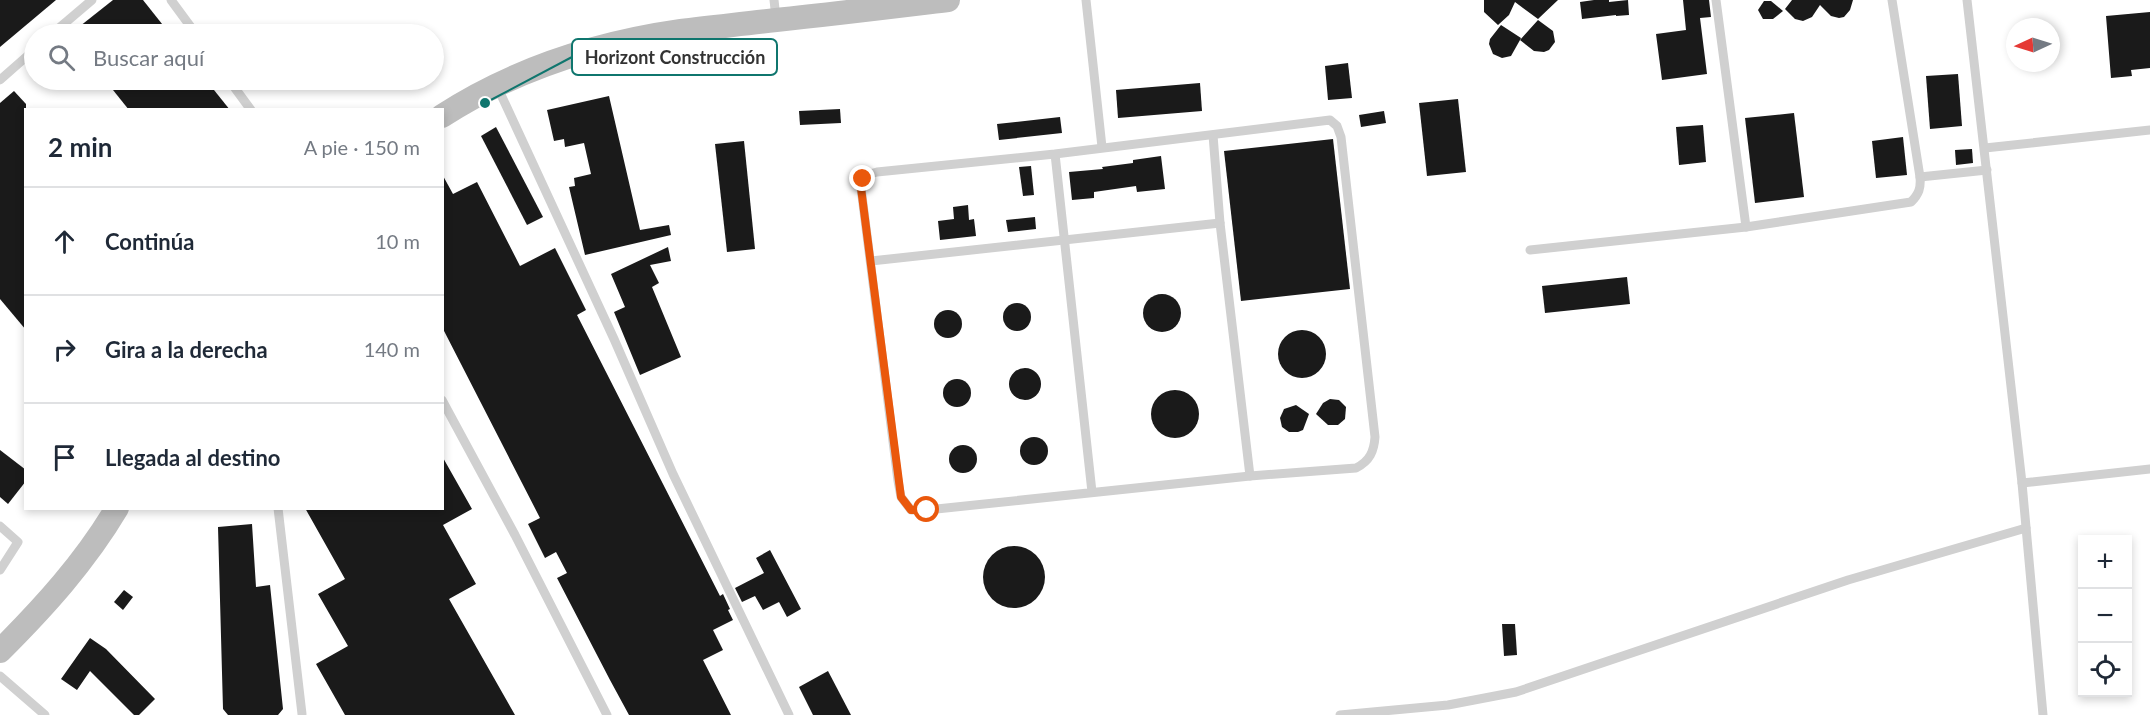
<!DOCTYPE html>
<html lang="es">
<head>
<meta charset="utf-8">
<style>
  body { margin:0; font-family:Lato,sans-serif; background:#f6f6f7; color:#1f2937 }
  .controls { position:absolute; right:18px; bottom:18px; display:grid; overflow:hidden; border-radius:0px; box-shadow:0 3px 9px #0003 }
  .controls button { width:54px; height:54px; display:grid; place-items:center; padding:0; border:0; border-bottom:2px solid #e0e1e3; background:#fff; color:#1f2937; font:30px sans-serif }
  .compass { position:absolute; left:2006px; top:18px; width:54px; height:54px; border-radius:50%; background:#fff; box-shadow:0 3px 9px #0003; rotate:266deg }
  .stop { position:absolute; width:18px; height:18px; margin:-14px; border:4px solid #ea580c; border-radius:50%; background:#fff }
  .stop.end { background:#ea580c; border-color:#fff; box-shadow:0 2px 6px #0008 }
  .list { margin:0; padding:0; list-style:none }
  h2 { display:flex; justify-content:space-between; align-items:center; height:78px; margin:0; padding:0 24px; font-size:26px }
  h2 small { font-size:20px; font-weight:400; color:#747a83 }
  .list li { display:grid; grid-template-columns:39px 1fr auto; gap:18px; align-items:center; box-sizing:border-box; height:108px; padding:0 24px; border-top:2px solid #e0e1e3 }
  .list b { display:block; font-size:22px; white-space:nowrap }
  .list em { font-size:20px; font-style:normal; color:#747a83 }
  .icon { flex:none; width:33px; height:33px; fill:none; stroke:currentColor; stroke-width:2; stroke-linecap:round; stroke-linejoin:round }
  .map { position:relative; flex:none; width:2150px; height:715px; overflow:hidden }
  .search { position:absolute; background:#fff; box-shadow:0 3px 9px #0003; left:24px; top:24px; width:420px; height:66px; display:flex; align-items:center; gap:15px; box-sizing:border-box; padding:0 21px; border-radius:33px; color:#747a83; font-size:22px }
  .panel { position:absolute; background:#fff; box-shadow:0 3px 9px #0003; left:24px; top:108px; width:420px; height:402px; border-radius:0px }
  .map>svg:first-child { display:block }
  .building { fill:#1a1a1a }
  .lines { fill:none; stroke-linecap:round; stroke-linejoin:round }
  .lane { stroke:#d0d0d0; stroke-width:9 }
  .secondary { stroke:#bdbdbd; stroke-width:24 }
  .route { stroke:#ea580c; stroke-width:8 }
  .leader { fill:none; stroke:#0f766e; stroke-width:2 }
  .callout-dot { fill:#0f766e; stroke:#fff; stroke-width:2 }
  .callout { fill:#fff; stroke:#0f766e; stroke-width:2 }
  .callout-label { font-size:18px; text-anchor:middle; font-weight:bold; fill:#333 }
</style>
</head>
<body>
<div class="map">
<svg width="2150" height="715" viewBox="0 0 2150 715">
  <rect width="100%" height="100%" fill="#fff"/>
  <g class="building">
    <path d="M0,0H56L0,47Z"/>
    <path d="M113,0H143L170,34H70Z"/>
    <path d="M1484,0H1558L1538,19L1515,2L1509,15L1498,25L1484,12Z"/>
    <path d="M1594,0H1609V2L1628,0L1629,15L1616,16V15L1582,19L1580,2Z"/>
    <path d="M1683,0H1709L1711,17L1700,18L1707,74L1662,80L1656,34L1686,30Z"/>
    <path d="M1792,0H1853L1850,10L1844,17L1839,18L1831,16L1820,5L1812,17L1803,21L1795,19L1785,9Z"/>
    <path d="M1764,1H1771L1783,11L1773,19H1763L1758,10Z"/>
    <path d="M2150,12V68L2131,70L2132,76L2111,78L2106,16Z"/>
    <path d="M1538,20L1553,31L1555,42L1549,50L1544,52L1534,51L1520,40L1511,56L1502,58L1493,54L1489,44L1490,39L1501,25L1521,38L1520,40Z"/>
    <path d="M1348,63L1352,98L1328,100L1325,66Z"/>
    <path d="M1958,74L1962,126L1930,129L1926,76Z"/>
    <path d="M105,80H206L230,110H129Z"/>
    <path d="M1200,83L1202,111L1118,118L1116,90Z"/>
    <path d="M14,91L26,104V330L0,299V103Z"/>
    <path d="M609,96L640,230L669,225L671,235L585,255L569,187L575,186L574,178L591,174L584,143L565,147L564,139L554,141L547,110Z"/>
    <path d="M1458,99L1466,172L1427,176L1419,103Z"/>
    <path d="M840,109L841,123L800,125L799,111Z"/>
    <path d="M1384,111L1386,123L1361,127L1359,115Z"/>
    <path d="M1794,113L1804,197L1755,203L1745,118Z"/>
    <path d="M1060,117L1062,133L999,140L997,124Z"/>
    <path d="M1703,125L1706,162L1679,165L1676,127Z"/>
    <path d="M496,127L543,217L527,225L481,136Z"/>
    <path d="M1903,137L1907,175L1876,178L1872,141Z"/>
    <path d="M1333,139L1350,289L1241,301L1224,151Z"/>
    <path d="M744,141L755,249L727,252L715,144Z"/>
    <path d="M1972,149L1973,163L1956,165L1955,150Z"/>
    <path d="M1161,156L1165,189L1137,192L1136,186L1094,192V198L1072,200L1069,172L1103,169L1102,167L1133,163V160Z"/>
    <path d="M1031,166L1034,195L1023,196L1019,167Z"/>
    <path d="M442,174L453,194L477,182L520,266L555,248L586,310L577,315L720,596L723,594L730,609L728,610L733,620L713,630L723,650L703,660L731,715H629L610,680L557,578L567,573L556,552L545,558L528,524L540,518L442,327Z"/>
    <path d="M968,205L969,220L974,219L976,236L940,240L938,221L954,219L953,207Z"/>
    <path d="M1035,217L1036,229L1008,232L1006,220Z"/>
    <path d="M668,247L671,261L650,265L659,283L652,287L681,357L640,375L614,312L625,307L611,274Z"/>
    <path d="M1627,277L1630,304L1545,313L1542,286Z"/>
    <circle cx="1162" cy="313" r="19"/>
    <circle cx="1017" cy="317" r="14"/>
    <circle cx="948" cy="324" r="14"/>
    <circle cx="1302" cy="354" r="24"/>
    <circle cx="1025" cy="384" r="16"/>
    <circle cx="957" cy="393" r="14"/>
    <circle cx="1175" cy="414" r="24"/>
    <path d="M1330,399L1339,400L1346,407L1345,419L1338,425H1328L1316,414L1323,403Z"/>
    <path d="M1296,405L1309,414L1303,430L1298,432H1289L1282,427L1280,418L1284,409Z"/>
    <circle cx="1034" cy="451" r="14"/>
    <circle cx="963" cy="459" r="14"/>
    <path d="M0,450L26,470V481L8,504L0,497Z"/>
    <path d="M442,456L472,509L443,525L476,584L449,599L515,715H345L316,664L348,646L318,594L345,579L305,508H442Z"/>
    <path d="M252,524L256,587L270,585L283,709L278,715H228L223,709L218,527Z"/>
    <circle cx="1014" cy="577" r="31"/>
    <path d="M770,550L801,609L787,617L779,602L763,610L755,596L742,602L735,588L764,573L756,558Z"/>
    <path d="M124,590L133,597L123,610L114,602Z"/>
    <path d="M1502,624H1515L1517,655L1504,656Z"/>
    <path d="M90,638L106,649L155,699L139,715H134L90,671L77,690L61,679Z"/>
    <path d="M828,671L851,715H813L799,687Z"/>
  </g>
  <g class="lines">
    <g class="lane">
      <path d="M171,0L196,34"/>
      <path d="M774,0L776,18"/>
      <path d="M1086,0L1102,147"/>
      <path d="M1716,0L1746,227"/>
      <path d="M1967,0L2022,483L2043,715"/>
      <path d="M52,34L92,0"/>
      <path d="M0,80L34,50"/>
      <path d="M229,80L251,110"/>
      <path d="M497,86L614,339L673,474L789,715"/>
      <path d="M1213,135L1220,223L1250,476"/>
      <path d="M1985,148L2150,130"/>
      <path d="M1055,154L877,172C866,175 863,177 861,188L898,481L901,497L911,510H927L1250,476L1356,468C1370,461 1374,451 1375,437L1341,137L1337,126L1330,120L1055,154L1092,492"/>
      <path d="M1920,177L1987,170"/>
      <path d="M1530,250L1746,227L1911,202C1919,194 1921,188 1920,177L1892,0"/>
      <path d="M871,261L1220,223"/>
      <path d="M442,400L515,535L607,715"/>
      <path d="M2022,483L2150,469"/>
      <path d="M278,508L302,714"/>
      <path d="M0,526L18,542L0,570"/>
      <path d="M0,676L45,715"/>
      <path d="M1340,715L1448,705L1516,692L1848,580L2026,528"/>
    </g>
    <g class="secondary">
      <path d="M442,116C513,70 597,43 681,31C712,27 744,24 776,20C833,14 890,7 948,0"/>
      <path d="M0,651C44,607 85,562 117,508"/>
    </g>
  </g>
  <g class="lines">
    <path class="route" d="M863,179L861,188L901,497L911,510H927"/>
  </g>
  <path class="leader" d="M485 103L572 57"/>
  <circle class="callout-dot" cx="485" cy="103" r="6"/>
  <rect class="callout" x="572" y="39" width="205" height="36" rx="6"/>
  <g class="callout-label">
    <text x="675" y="64">Horizont Construcción</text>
  </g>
</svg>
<div class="controls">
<button>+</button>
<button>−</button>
<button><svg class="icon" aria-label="locate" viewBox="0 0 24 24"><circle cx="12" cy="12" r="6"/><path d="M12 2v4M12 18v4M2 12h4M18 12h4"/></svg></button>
</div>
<svg class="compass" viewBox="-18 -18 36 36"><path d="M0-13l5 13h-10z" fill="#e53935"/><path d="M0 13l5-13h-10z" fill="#747a83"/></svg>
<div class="stop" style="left:927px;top:510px"></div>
<div class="stop end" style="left:863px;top:179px"></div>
<div class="search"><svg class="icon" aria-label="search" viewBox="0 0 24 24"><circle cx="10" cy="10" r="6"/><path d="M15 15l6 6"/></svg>Buscar aquí</div>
<section class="panel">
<h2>2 min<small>A pie · 150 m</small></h2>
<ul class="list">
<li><svg class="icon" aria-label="ahead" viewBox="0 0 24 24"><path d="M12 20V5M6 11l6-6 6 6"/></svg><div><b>Continúa</b></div><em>10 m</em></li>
<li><svg class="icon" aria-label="right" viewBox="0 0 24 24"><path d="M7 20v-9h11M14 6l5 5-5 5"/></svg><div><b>Gira a la derecha</b></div><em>140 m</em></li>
<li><svg class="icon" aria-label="arrive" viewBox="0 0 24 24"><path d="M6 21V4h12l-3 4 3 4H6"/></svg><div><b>Llegada al destino</b></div></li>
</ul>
</section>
</div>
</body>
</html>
